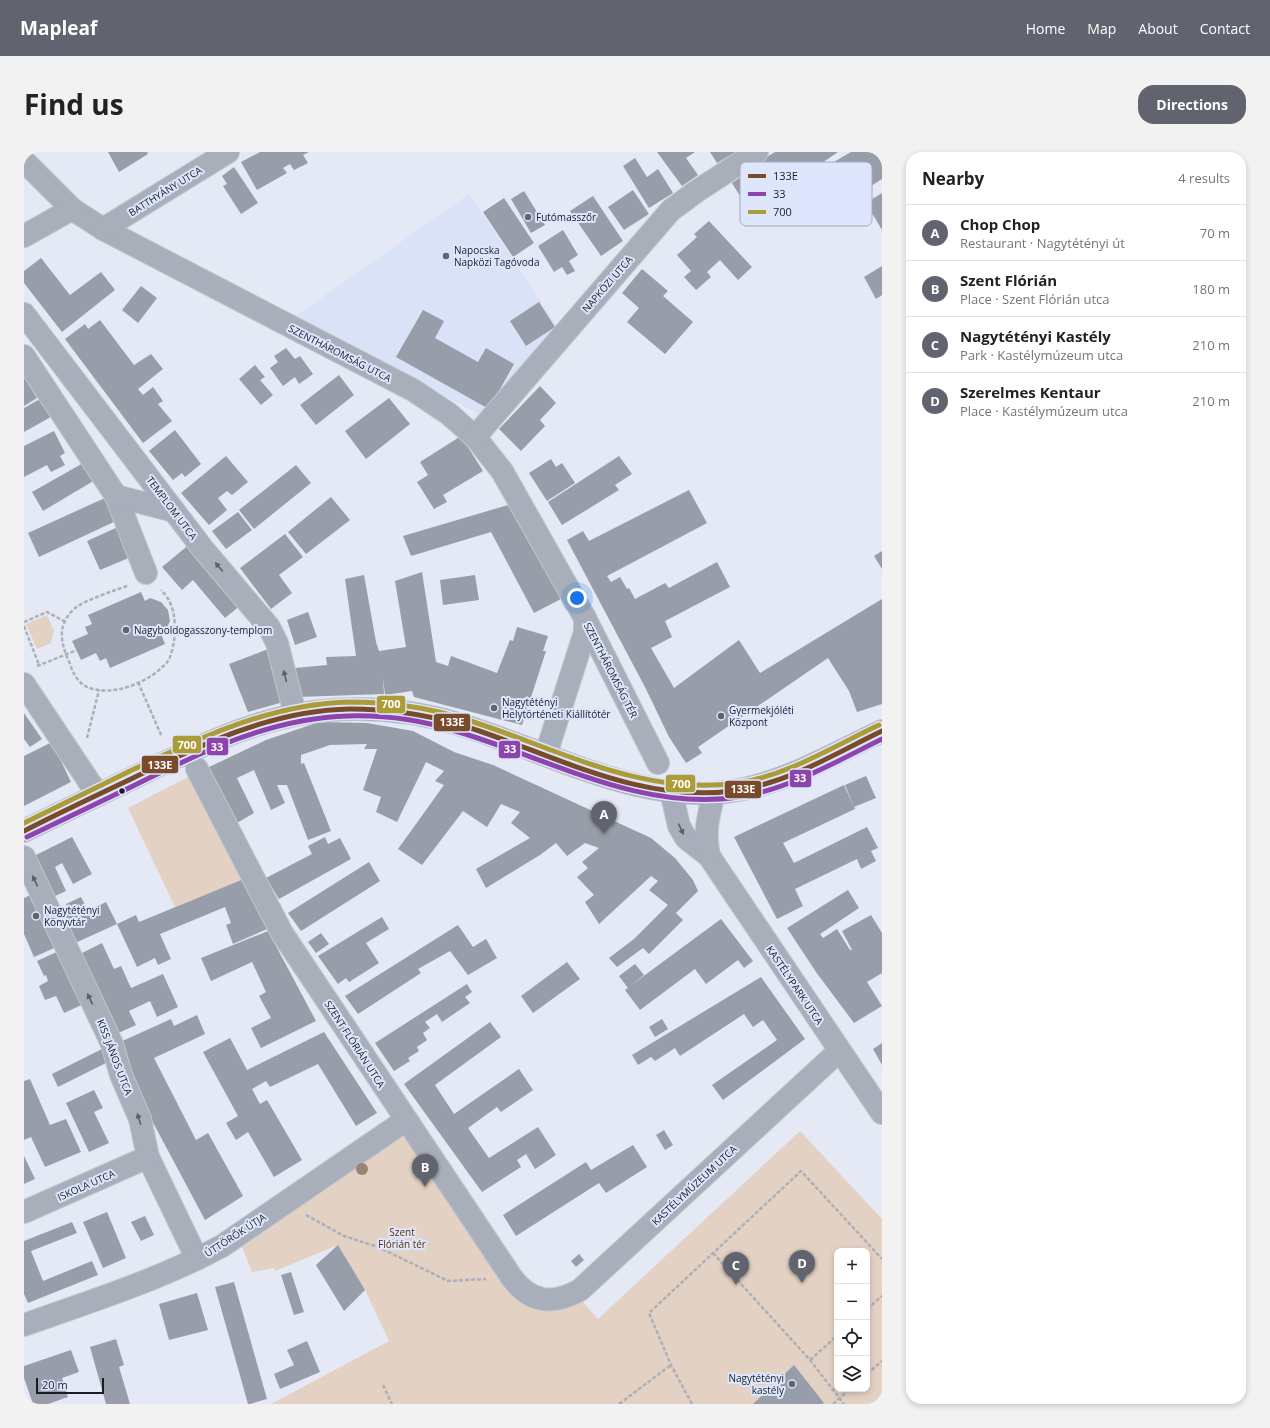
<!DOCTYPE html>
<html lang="en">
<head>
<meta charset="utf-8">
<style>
  body { margin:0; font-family:"Open Sans",sans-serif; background:#f2f2f2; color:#222 }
  .controls { position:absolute; right:12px; bottom:12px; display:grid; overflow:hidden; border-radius:8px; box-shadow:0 2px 6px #0003 }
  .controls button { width:36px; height:36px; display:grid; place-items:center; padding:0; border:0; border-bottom:1px solid #e0e0e0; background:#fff; color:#222; font:20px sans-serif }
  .scale { position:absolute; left:12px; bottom:10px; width:68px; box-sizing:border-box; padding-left:4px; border:2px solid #1a1d25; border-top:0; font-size:11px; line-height:14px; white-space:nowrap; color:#1a1d25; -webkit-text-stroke:3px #dde6fc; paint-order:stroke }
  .you { position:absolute; left:553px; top:446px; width:14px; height:14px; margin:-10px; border:3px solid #fff; border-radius:50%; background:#1a73e8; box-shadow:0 0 0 6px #1a73e833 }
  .badge { display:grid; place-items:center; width:26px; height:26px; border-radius:50%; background:#61646e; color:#fff; font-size:13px; font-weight:700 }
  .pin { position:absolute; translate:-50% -33px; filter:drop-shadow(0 1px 2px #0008) }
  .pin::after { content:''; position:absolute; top:21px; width:14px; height:12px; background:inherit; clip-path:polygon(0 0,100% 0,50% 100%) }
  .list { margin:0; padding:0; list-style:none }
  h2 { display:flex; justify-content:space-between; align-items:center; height:52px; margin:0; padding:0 16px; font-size:17px }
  h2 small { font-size:13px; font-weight:400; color:#767676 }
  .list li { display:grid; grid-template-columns:26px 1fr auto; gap:12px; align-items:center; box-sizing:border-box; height:56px; padding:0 16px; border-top:1px solid #e0e0e0 }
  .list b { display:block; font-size:15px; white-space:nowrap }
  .list p { margin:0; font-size:13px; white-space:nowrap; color:#767676 }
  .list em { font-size:13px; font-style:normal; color:#767676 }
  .icon { flex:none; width:22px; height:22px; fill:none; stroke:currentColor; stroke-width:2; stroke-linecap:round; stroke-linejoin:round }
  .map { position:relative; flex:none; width:858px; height:1252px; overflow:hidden; border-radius:16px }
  header { display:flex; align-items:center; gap:24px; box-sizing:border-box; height:56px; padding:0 20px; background:#61646e; color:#fff }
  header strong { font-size:19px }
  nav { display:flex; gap:22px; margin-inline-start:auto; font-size:14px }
  .intro { display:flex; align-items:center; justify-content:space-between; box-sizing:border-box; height:96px; padding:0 24px }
  h1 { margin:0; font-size:28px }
  .button { padding:10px 18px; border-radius:16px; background:#61646e; color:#fff; font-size:14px; font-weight:700 }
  main { display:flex; gap:24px; padding:0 24px }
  aside { flex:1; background:#fff; border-radius:16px; box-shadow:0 2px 6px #0003 }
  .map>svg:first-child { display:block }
  .built { fill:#d9e2f7 }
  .green { fill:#e3d1c4; fill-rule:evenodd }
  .building { fill:#989daa }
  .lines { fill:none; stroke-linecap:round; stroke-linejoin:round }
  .minor-casing { stroke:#c1c5ce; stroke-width:24 }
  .major-casing { stroke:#c1c5ce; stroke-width:24 }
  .path { stroke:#abb0ba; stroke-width:2.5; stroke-dasharray:4 2; stroke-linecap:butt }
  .minor { stroke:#a8aeba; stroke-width:22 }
  .major { stroke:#a1a7b5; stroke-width:22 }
  .bus-1-casing { stroke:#dde6fc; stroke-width:8 }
  .bus-2-casing { stroke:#dde6fc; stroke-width:8 }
  .bus-3-casing { stroke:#dde6fc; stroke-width:8 }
  .bus-1 { stroke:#7a4b2a; stroke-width:5 }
  .bus-2 { stroke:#8e44ad; stroke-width:5 }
  .bus-3 { stroke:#ac9c38; stroke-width:5 }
  .tree { fill:#998470 }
  .oneway { fill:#5a5e68 }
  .poi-dot { fill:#61646e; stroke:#dde6fc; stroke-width:1.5 }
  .bus-dot { fill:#1a1d25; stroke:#dde6fc; stroke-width:1.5 }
  .labels { text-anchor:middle; stroke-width:4; stroke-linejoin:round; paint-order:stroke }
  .street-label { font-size:10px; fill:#1a1d25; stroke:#dde6fc }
  .poi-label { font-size:10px; fill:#1a1d25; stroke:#dde6fc; text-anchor:start }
  .park-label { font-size:10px; fill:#5b3203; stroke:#dde6fc }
  .key { fill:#dde6fc; stroke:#a2aabc; stroke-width:1 }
  .key-label { font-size:11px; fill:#1a1d25 }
  .line-badge { stroke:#dde6fc; stroke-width:1.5 }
  .badge-label { font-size:11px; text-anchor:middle; font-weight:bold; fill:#fff }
</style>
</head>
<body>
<header>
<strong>Mapleaf</strong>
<nav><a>Home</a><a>Map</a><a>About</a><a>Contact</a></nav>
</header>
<div class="intro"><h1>Find us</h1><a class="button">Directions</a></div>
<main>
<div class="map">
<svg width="858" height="1252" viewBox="0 0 858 1252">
  <rect width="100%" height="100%" fill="#e4e9f5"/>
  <path class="built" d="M445,42L534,175L459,264L269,166Z"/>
  <g class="green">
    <path d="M23,463L30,479L27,491L13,497L2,472Z"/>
    <path d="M166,624L222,726L151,755L104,656Z"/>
    <path d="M776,979L858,1067V1252H247L365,1189L341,1138L314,1093L251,1119L250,1116L228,1120L215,1087L377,984L382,987L477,1126L552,1147L558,1149L574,1167ZM813,1099H843V1237H813Z"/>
  </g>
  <g class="building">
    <path d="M84,0H123L124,2L95,20Z"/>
    <path d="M236,0H285L279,3L284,11L270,18L266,12L259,16L263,21L233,38L217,10Z"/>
    <path d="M633,0H671L662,6L674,23L658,34Z"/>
    <path d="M686,0H712L693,11Z"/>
    <path d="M751,0H814L795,13L781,12L762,24L757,17L745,24L736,9Z"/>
    <path d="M827,0H851L858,12V27L847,34L838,21L816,35L803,14Z"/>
    <path d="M611,6L623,25L634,17L649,41L625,56L599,14Z"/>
    <path d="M210,15L234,51L217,62L199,34L203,32L198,24Z"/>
    <path d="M720,23L729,36L716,44L708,31Z"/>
    <path d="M609,38L625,62L600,78L584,55Z"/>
    <path d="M500,39L521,73L507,81L487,47Z"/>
    <path d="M858,41V78L842,51Z"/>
    <path d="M569,44L599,89L577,104L546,59Z"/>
    <path d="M480,46L510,91L489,105L459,60Z"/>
    <path d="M685,69L728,115L714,128L696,108L683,120L687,125L672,138L660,125L667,119L653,103L673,85L670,82Z"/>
    <path d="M539,78L554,103L545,109L551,119L543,123L538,115L530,120L514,94Z"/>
    <path d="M17,106L46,143L77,120L91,138L38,180L0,131V119Z"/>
    <path d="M858,114V143L852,147L840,125Z"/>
    <path d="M618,117L644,139L639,144L669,170L641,202L603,170L615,156L598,141Z"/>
    <path d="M117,134L133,146L114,171L98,158Z"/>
    <path d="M515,150L531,175L502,194L486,169Z"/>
    <path d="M399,158L420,169L411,186L454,210L462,196L490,212L465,257L372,205Z"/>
    <path d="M76,168L110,213L127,202L139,217L114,237L119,243L129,235L139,249L134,252L148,269L119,291L41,187L61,172L64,177Z"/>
    <path d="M262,196L271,207L276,204L289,222L275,232L271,225L259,234L246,216L254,210L250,204Z"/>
    <path d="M231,213L241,225L236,228L249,243L237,253L215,227Z"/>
    <path d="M315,223L330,243L292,273L276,253Z"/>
    <path d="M0,225L13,246L0,254Z"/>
    <path d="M516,234L532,251L516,268L521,274L497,299L475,277Z"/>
    <path d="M23,243L34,261L0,280V256Z"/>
    <path d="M365,246L386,272L342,307L321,279Z"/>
    <path d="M151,278L177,312L161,325L158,321L149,328L125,299Z"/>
    <path d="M30,279L41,301L36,304L41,313L27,320L23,313L0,325V294Z"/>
    <path d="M437,284L459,319L419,343L423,350L410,357L393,330L404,323L396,310Z"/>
    <path d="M202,304L224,330L208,343L203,339L194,346L203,358L185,373L157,341Z"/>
    <path d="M595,304L608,322L591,333L595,338L538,373L524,350Z"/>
    <path d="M527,307L532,315L538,311L551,331L523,349L505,321Z"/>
    <path d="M61,310L71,328L19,359L8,340Z"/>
    <path d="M272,313L287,331L230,377L215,358Z"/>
    <path d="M665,338L683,371L583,424L587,430L596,425L603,437L605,436L611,447L641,431L645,436L693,410L706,435L641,469L648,485L627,496L650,536L715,488L736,521L858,447V552L833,560L825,539L804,506L674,595L678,601L662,611L645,585L622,537L543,388L559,379L565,389Z"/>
    <path d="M83,345L94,368L15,405L4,381Z"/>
    <path d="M307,345L326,368L282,402L264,380Z"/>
    <path d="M484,353L537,447L510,461L467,380L387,404L379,384Z"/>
    <path d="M214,360L228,378L202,397L188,379Z"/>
    <path d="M94,375L107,405L76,418L63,389Z"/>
    <path d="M261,382L279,405L255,423L268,441L247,457L216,416Z"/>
    <path d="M167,391L218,452L201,466L169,428L158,438L138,415Z"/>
    <path d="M858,399V417L850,404Z"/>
    <path d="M398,420L412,510L424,514L427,504L473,521L486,488L489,489L493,475L524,484L519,499H522L498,573L390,545L388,539L361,543L359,525L360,542L274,545L271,516L303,513L302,505L332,504L321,427L340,423L352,490L355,499L382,495L371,429Z"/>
    <path d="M451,423L455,448L419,453L416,428Z"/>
    <path d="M117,440L121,449L126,446L137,450L144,458L146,469L141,480L137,482L141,492L86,516L82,506L76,509L72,501L57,508L48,489L64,482L61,475L68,472L64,463Z"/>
    <path d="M284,460L293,485L271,493L263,468Z"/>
    <path d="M247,496L263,549L224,560L205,512Z"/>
    <path d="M0,561L18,587L6,595L0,587Z"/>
    <path d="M295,570L343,571L389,579L430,600L469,613L627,686L651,706L669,728L674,739L652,761L659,768L625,802L619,796L593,815L585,806L610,787L644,753L625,738L634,729L627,724L575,772L561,750L570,743L553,725L564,716L558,710L575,696L561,691L543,704L532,691L516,703L462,736L452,717L506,686L487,671L496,660L477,652L463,675L439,659L398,713L374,697L420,633L411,629L420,619L402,610L373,670L352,660L357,645L339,638L353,597H340L343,592L306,593L277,603V612L280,611L307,679L284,688L263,633H253L261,651L247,658L230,618L213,626L230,661L213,671L183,616L242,588Z"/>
    <path d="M28,590L47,630L0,654V604Z"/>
    <path d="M842,624L852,646L830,655L821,633Z"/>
    <path d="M820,633L831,657L759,691L770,711L843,675L854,696L847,699L852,709L837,717L833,707L771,737L779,754L753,767L710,685Z"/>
    <path d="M48,685L68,722L49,732L38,711L31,715L42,739L27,746L8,705Z"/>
    <path d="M301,685L304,692L316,686L327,707L255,747L242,726L288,702L284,694Z"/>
    <path d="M345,710L356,729L277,779L264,761Z"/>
    <path d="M222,726L243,777L209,792L202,773L207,771L201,755L136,782L147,807L134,813L131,806L113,815L93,772L112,763L115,770Z"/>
    <path d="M824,738L835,756L796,782L799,786L813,777L826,798H828L818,779L847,763L858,781V821L843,830L858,854L830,871L792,820L763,776Z"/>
    <path d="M13,740L37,793L10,805L0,782V746Z"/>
    <path d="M57,745L64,759L82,750L93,772L49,792L34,760L44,756L42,752Z"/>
    <path d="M358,765L365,777L342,791L355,811L325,830L322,826L314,832L294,804Z"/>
    <path d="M697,767L729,809L720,816L714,808L682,832L671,817L616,858L601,838L604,836L595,824L611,812L620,823L606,834Z"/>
    <path d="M434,773L449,795L462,787L473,806L444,823L426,799L394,817L397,821L334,862L321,844Z"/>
    <path d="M244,779L292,869L237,896L227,876L247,866L235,844L242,840L228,810L187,829L177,806Z"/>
    <path d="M297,781L305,792L292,801L284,790Z"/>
    <path d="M78,791L90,817L97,814L107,836L139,822L154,855L133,865L126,849L105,859L112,873L90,883L54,803Z"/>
    <path d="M37,798L62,851L40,861L32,844L21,848L15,834L24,829L22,823L20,824L13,809Z"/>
    <path d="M543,810L556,827L509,861L497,844Z"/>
    <path d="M737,825L781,887L699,948L688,933L753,888L739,868L729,875L720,862L656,904L651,896L631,909L627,905L614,913L608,903Z"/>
    <path d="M443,832L448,840L441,845L446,851L418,870L413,862L401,870L406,876L399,881L403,888L393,895L395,899L384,906L386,909L370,919L351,891Z"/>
    <path d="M173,863L181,882L130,906L172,988L184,981L219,1044L181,1068L102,920L94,891L147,867L150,874Z"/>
    <path d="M638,867L644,877L631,885L625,875Z"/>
    <path d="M466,870L477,885L411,933L430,962L495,917L509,938L477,960L473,955L444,976L465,1006L514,975L532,1003L511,1017L502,1002L493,1008L497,1015L458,1040L380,932Z"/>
    <path d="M300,880L353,961L332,974L294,912L246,935L242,929L228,937L236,952L243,948L278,1008L250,1025L224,980L212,988L202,971L214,964L179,900L206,886L223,918Z"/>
    <path d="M858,891V913L849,897Z"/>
    <path d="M82,895L88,908L34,935L28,922Z"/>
    <path d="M6,927L26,973L42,967L57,1000L21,1015L7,985L0,988V929Z"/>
    <path d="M70,938L79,956L70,960L85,991L65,1000L42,951Z"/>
    <path d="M640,978L649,993L641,998L632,983Z"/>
    <path d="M609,993L623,1015L582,1041L575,1031L492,1084L479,1063L562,1010L567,1018Z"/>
    <path d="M0,1004L11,1027L0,1032Z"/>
    <path d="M83,1060L102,1106L79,1116L59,1070Z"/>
    <path d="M121,1064L130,1083L117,1089L107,1070Z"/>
    <path d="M48,1070L53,1081L7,1099L19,1129L68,1109L74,1123L4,1151L0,1142V1089Z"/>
    <path d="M314,1093L341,1138L320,1159L292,1113Z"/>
    <path d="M555,1102L560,1108L552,1115L547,1109Z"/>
    <path d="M267,1120L280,1160L270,1163L257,1123Z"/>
    <path d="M210,1130L243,1247L226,1252H224L191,1135Z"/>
    <path d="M173,1141L184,1178L145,1188L135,1152Z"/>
    <path d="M92,1187L100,1213L95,1215L106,1252H82L66,1195Z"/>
    <path d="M283,1189L296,1220L256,1237L250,1222L270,1213L263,1198Z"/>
    <path d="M47,1198L55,1220L38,1226L44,1245L24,1252H9L0,1226V1214Z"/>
    <path d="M770,1213L800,1251L798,1252H729Z"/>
  </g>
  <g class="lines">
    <g class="minor-casing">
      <g id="minor">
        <path d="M0,9L48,57L79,77L389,238L425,262L451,285L478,319L561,466L634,611"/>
        <path d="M79,77L204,0"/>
        <path d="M0,84L48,57"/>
        <path d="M0,162L179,397L245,475L253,491L271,562"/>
        <path d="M0,204L92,344L122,421"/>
        <path d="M451,285L647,58L673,39L733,0"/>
        <path d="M92,344L150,359"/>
        <path d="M0,532L74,643"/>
        <path d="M522,602L561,480V466"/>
        <path d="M173,617L258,781L488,1126C507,1151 529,1153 556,1138L815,899"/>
        <path d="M647,639L655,674L662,686L685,704L858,961"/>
        <path d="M685,704C680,678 684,666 690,641"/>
        <path d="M0,705L88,892L97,923L116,967L124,1005L173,1107"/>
        <path d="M0,1060L124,1005"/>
        <path d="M0,1173C67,1149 135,1128 198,1094L382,968"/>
      </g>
    </g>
    <g class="major-casing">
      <path id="major" d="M0,679C42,658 85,638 127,617C185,590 243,562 308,558C350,555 394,560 434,572C523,598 620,656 715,638C764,629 813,600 858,579"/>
    </g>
    <g class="path">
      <path d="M103,434C92,438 58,449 50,457C32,474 37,492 46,512C49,521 53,529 61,534C87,547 127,530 144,509C147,505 149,495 150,489C152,471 151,451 137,438"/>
      <path d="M0,470L23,460L40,469"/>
      <path d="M0,474L15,513"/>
      <path d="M13,514L53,498"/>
      <path d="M114,530L138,585"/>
      <path d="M63,586L75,538"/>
      <path d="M282,1063L320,1084L354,1095L424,1129L462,1127"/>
      <path d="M689,1101L786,1208L820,1252"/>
      <path d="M843,1157L858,1144"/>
      <path d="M786,1208L813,1184"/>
      <path d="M843,1222L858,1209"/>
      <path d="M359,1233L368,1252"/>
      <path d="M595,1252L647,1213"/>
      <path d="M668,1252L647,1213L625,1161L777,1019L858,1107"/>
      <path d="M809,1252L826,1237"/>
    </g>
    <use href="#minor" class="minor"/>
    <use href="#major" class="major"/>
    <g class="bus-1-casing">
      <path id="bus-1" d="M0,679C35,661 71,644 107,627C176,593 248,558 326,557C363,557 399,562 434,572C526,600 616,654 715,638C766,630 812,601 858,579"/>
    </g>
    <g class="bus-2-casing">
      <path id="bus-2" d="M3,685C38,668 74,651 109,634C177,600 247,566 324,564C360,563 397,568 431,579C525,606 615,660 715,645C766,637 813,609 858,587"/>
    </g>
    <g class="bus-3-casing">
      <path id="bus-3" d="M0,671C34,654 68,638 102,621C173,587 245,552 325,550C363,550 401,555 437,566C527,593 615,645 713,631C763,624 810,594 855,573"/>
    </g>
    <use href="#bus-1" class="bus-1"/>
    <use href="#bus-2" class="bus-2"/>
    <use href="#bus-3" class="bus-3"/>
  </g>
  <circle class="tree" cx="338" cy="1017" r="6"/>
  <defs><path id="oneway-solid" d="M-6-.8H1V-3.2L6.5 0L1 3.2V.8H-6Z"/></defs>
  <g class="oneway">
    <use href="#oneway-solid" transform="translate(195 415) rotate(-130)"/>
    <use href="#oneway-solid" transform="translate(261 524) rotate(-104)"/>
    <use href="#oneway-solid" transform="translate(657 677) rotate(65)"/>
    <use href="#oneway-solid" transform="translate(11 729) rotate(-115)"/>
    <use href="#oneway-solid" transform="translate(66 847) rotate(-115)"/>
    <use href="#oneway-solid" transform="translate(115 967) rotate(-107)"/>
  </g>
  <g class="poi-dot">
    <circle cx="504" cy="65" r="4"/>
    <circle cx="422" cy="104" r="4"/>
    <circle cx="102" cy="478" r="4"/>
    <circle cx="470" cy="556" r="4"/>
    <circle cx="697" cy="564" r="4"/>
    <circle cx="12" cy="764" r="4"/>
    <circle cx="768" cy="1232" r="4"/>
  </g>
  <circle class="bus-dot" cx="98" cy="639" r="3.5"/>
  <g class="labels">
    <g class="street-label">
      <text transform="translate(141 39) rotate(-32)" y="4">BATTHYÁNY UTCA</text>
      <text transform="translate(583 132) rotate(-49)" y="4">NAPKÖZI UTCA</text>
      <text transform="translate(316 201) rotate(27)" y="4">SZENTHÁROMSÁG UTCA</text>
      <text transform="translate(148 356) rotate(53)" y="4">TEMPLOM UTCA</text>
      <text transform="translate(587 518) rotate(63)" y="4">SZENTHÁROMSÁG TÉR</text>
      <text transform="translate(771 833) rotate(56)" y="4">KASTÉLYPARK UTCA</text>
      <text transform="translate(331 892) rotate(57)" y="4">SZENT FLÓRIÁN UTCA</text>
      <text transform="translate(91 905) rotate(69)" y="4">KISS JÁNOS UTCA</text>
      <text transform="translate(62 1033) rotate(-24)" y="4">ISKOLA UTCA</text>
      <text transform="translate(670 1033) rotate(-43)" y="4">KASTÉLYMÚZEUM UTCA</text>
      <text transform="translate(211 1083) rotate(-33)" y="4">ÚTTÖRŐK ÚTJA</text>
    </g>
    <g class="poi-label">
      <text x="512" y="69">Futómasszőr</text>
      <text x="430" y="102">Napocska<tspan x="430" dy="12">Napközi Tagóvoda</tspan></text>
      <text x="110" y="482">Nagyboldogasszony-templom</text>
      <text x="478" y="554">Nagytétényi<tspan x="478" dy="12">Helytörténeti Kiállítótér</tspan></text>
      <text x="705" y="562">Gyermekjóléti<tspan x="705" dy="12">Központ</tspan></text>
      <text x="20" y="762">Nagytétényi<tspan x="20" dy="12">Könyvtár</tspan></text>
      <text x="760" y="1230" text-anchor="end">Nagytétényi<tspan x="760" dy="12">kastély</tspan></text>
    </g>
    <g class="park-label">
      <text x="378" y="1084">Szent<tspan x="378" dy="12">Flórián tér</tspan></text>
    </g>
  </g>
  <rect x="716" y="10" width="132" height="64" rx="6" class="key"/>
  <rect x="724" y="22" width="18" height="4" fill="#7a4b2a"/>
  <rect x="724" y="40" width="18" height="4" fill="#8e44ad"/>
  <rect x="724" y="58" width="18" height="4" fill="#ac9c38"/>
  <g class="key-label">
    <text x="749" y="28">133E</text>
    <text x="749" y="46">33</text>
    <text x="749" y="64">700</text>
  </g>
  <g class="line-badge">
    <rect x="352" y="543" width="30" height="19" rx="4" fill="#ac9c38"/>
    <rect x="409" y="561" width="38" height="19" rx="4" fill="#7a4b2a"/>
    <rect x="148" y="583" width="30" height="19" rx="4" fill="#ac9c38"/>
    <rect x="182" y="585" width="23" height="19" rx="4" fill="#8e44ad"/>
    <rect x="474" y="588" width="23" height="19" rx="4" fill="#8e44ad"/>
    <rect x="117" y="603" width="38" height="19" rx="4" fill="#7a4b2a"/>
    <rect x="765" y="617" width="23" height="19" rx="4" fill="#8e44ad"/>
    <rect x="641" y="622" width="31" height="19" rx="4" fill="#ac9c38"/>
    <rect x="700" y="628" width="38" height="19" rx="4" fill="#7a4b2a"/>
  </g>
  <g class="badge-label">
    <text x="367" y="556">700</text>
    <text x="428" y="574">133E</text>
    <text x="163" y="597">700</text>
    <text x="193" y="599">33</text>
    <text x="486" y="601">33</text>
    <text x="136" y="617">133E</text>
    <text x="776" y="630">33</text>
    <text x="657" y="636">700</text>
    <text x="719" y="641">133E</text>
  </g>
</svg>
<div class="controls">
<button>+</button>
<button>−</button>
<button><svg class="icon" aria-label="locate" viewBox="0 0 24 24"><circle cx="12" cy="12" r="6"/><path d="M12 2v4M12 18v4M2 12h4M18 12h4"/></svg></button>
<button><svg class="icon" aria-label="layers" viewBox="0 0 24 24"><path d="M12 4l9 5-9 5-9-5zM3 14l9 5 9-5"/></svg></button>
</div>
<div class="scale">20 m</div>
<div class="you"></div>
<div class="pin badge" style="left:580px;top:682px">A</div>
<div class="pin badge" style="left:401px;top:1035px">B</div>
<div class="pin badge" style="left:712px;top:1133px">C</div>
<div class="pin badge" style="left:778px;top:1131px">D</div>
</div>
<aside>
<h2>Nearby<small>4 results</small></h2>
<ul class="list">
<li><span class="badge">A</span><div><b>Chop Chop</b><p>Restaurant · Nagytétényi út</p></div><em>70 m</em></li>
<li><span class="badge">B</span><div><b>Szent Flórián</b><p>Place · Szent Flórián utca</p></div><em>180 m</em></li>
<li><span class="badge">C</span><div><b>Nagytétényi Kastély</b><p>Park · Kastélymúzeum utca</p></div><em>210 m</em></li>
<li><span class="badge">D</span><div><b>Szerelmes Kentaur</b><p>Place · Kastélymúzeum utca</p></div><em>210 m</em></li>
</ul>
</aside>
</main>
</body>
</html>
